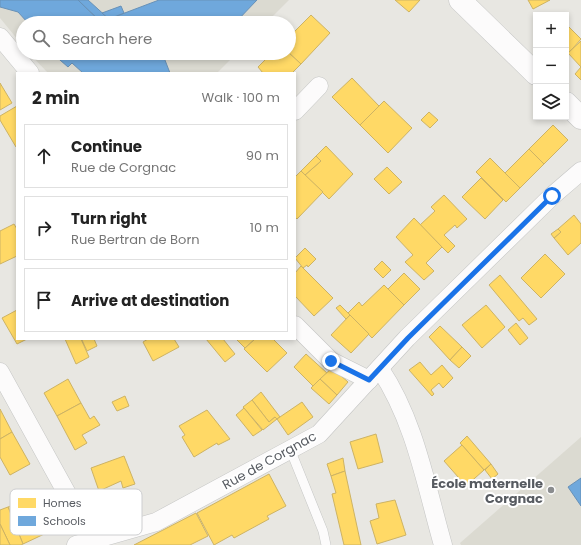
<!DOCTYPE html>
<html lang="en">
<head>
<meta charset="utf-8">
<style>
  body { margin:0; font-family:Poppins,sans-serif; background:#f2f2f2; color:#222 }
  .controls { position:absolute; right:12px; top:12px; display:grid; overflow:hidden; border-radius:0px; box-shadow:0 2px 6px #0003 }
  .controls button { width:36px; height:36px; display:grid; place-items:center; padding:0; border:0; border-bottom:1px solid #e0e0e0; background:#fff; color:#222; font:20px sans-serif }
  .stop { position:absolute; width:12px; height:12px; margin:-9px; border:3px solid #1a73e8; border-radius:50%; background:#fff }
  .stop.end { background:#1a73e8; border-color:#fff; box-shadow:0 1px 4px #0008 }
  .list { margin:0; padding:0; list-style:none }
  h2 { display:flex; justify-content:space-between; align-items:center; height:52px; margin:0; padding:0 16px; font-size:17px }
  h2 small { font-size:13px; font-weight:400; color:#767676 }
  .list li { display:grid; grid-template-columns:26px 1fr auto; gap:12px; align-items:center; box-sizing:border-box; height:64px; margin:0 8px 8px; padding:0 8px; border:1px solid #e0e0e0; border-radius:0px }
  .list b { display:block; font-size:15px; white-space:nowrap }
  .list p { margin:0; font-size:13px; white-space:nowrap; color:#767676 }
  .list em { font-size:13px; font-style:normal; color:#767676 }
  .icon { flex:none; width:22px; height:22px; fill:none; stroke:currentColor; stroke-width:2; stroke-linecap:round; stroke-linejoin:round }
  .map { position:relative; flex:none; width:581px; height:545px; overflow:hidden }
  .search { position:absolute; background:#fff; box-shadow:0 2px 6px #0003; left:16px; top:16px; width:280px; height:44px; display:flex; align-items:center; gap:10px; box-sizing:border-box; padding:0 14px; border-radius:22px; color:#767676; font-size:15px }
  .panel { position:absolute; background:#fff; box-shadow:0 2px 6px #0003; left:16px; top:72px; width:280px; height:268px; border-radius:0px }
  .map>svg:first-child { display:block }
  .education { fill:#dbdad1 }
  .homes { fill:#ffd966; stroke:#cdb364 }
  .schools { fill:#6fa8dc; stroke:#6891b7 }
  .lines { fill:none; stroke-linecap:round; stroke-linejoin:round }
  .lane-casing { stroke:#c4c5c4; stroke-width:10 }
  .street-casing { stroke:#c4c5c4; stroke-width:19 }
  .secondary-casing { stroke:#c5c6c5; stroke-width:23 }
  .lane { stroke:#fcfbfb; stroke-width:9 }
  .street { stroke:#fcfbfb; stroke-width:18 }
  .secondary { stroke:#fcfbfb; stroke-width:22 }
  .route { stroke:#1a73e8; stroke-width:5 }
  .poi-dot { fill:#8a8c8e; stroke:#fff; stroke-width:1.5 }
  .labels { text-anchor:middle; stroke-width:4; stroke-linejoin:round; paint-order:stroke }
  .street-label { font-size:13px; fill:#575b61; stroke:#fff }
  .poi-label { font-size:13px; font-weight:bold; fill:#575b61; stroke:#fff; text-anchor:end }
  .key { fill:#fff; stroke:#cdced0; stroke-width:1 }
  .key-label { font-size:11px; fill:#575b61 }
</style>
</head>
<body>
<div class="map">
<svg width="581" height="545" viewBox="0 0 581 545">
  <rect width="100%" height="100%" fill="#e8e7e2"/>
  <g class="education">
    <path d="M0,0H289L266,23H23V46L0,18Z"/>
    <path d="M29,53H237L217,73H48Z"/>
    <path d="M581,437V545H461L460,543Z"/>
  </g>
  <g class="homes">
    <path d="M395,0H420L409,12Z"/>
    <path d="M528,0H550L533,9Z"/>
    <path d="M311,15L330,33L301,64L289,53V37Z"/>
    <path d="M566,24L581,39L566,56Z"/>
    <path d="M581,41V80L575,74L581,67L568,53Z"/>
    <path d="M272,53H289L301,64L292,73H263L258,67Z"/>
    <path d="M352,78L379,106L360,125L332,97Z"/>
    <path d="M0,83L12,103L0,110Z"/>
    <path d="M384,101L412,128L388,153L360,125Z"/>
    <path d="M17,106V146L16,147L0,120V116Z"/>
    <path d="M429,112L438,120L430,128L421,120Z"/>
    <path d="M553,125L568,140L544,164L529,149Z"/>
    <path d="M326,146L353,174L329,199L305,175L321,161L316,156Z"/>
    <path d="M529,149L544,164L520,188L505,173Z"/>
    <path d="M316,156L321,161L305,175L301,171Z"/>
    <path d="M490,158L520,188L506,202L476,172Z"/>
    <path d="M387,167L402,182L389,194L374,179Z"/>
    <path d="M301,171L323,192L297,219L295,217V177Z"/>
    <path d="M481,178L503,200L485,219L462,197Z"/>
    <path d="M444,195L467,219L457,228L455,225L444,235L455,246L448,253L420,225L435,211L431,207Z"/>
    <path d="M574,215L581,224V243L568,255L554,238L561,232L558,229Z"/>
    <path d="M414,218L442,247L426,263L434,271L424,280L405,262L413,255L396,237Z"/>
    <path d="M14,224L17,229V256L0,264V231Z"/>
    <path d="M558,229L561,232L554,238L551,234Z"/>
    <path d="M305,248L316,259L308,267L307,265L303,268L295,258Z"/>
    <path d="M545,254L565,274L541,298L521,278Z"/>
    <path d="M382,261L391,270L383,278L374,269Z"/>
    <path d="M301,266L333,298L314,316L295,296V273Z"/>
    <path d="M404,273L420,289L404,305L388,289Z"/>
    <path d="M500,275L537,319L529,325L523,318L519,321L489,285Z"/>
    <path d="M384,285L404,305L372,338L348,313L359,302L362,306Z"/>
    <path d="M340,305L350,315L346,319L336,308Z"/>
    <path d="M486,305L505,327L482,348L462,325Z"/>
    <path d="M17,310V339H27L17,344L2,318Z"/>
    <path d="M350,315L369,334L351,353L331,335Z"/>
    <path d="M516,323L528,338L520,345L508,330Z"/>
    <path d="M440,326L462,347L450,360L429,337Z"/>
    <path d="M65,339H81L89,357L76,364Z"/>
    <path d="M84,339H94L97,346L87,351L82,340Z"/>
    <path d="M148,339H174L179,347L153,361L143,342Z"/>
    <path d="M206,339H223L235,354L225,362Z"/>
    <path d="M236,339H255L245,348Z"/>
    <path d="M255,339H273L287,353L267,372L244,349Z"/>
    <path d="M462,347L471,356L459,368L450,360Z"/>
    <path d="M306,354L327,373L313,386L294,367Z"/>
    <path d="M420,362L431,375L442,365L453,378L443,388L439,383L431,390L434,394L432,396L409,370Z"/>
    <path d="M332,368L348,382L337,395L320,379Z"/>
    <path d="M68,379L81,403L57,416L44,393Z"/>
    <path d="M320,379L337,395L329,404L311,388Z"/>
    <path d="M261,392L280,417L277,419L275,417L269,422L252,400Z"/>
    <path d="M125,396L129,406L117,411L112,402Z"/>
    <path d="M252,400L269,422L275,417L277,419L263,430L243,407Z"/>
    <path d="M302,402L313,417L288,435L277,419Z"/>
    <path d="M81,403L90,419L94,416L100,425L82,435L87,443L75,450L57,416Z"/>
    <path d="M244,408L262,430L253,436L236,415Z"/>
    <path d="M0,409L12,432L0,439Z"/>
    <path d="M207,410L230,439L218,445L217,443L194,457L182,437L185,435L179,426Z"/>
    <path d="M12,432L30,464L10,475L0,457V439Z"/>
    <path d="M376,434L383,462L358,469L350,442Z"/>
    <path d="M467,436L491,464L484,470L460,443Z"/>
    <path d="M462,445L484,470L466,486L444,461Z"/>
    <path d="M124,456L135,484L123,488L121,481L99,491L91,468Z"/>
    <path d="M343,458L345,471L331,476L327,464Z"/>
    <path d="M491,464L498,474L492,479L485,470Z"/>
    <path d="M345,471L361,545H344L332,494L336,493L331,476Z"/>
    <path d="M269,474L286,506L267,516L269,519L234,538L232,535L214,545L197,513Z"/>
    <path d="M59,490L72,521L23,544L8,507L33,497L34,501Z"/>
    <path d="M395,500L406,535L377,544L370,521L379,518L376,504Z"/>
    <path d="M8,507L23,544L21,545H10L0,524V510Z"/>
    <path d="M196,513L208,536L190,545H134Z"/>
    <path d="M0,524L10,545H0Z"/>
  </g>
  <g class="schools">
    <path d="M0,0H78L101,22L159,0H257L235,23H28L18,12L0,7Z"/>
    <path d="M78,0H88L109,19L101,22Z"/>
    <path d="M121,6L124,13L109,19L102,13Z"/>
    <path d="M52,53H169L163,55L170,73H83L72,63L68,67Z"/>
    <path d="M581,478V506L568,487Z"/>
  </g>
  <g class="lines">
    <g class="lane-casing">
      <path id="lane" d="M290,449L323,531L326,545"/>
    </g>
    <g class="street-casing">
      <g id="street">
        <path d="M0,37L30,73"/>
        <path d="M295,111L319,86"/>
        <path d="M295,325L331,361L369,380"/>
        <path d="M380,369C415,421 426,486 443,545"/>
        <path d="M0,372L92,539"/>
        <path d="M76,545L156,522L319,434L407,338L552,196L581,171"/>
      </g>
    </g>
    <g class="secondary-casing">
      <g id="secondary">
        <path d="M460,0L536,74"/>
        <path d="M566,103L581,118"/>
      </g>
    </g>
    <use href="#lane" class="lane"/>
    <use href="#street" class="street"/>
    <use href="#secondary" class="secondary"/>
  </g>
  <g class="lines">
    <path class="route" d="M331,361L369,380L408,338L552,196"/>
  </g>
  <circle class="poi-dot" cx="551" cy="490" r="4"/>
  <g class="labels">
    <g class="street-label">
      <text transform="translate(269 460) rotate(-29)" y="5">Rue de Corgnac</text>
    </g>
    <g class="poi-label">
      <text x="543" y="488">École maternelle<tspan x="543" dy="15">Corgnac</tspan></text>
    </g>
  </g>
  <rect x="10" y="489" width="132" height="46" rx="6" class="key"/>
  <rect x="18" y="498" width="18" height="10" fill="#ffd966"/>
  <rect x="18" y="516" width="18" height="10" fill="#6fa8dc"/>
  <g class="key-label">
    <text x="43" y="507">Homes</text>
    <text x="43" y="525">Schools</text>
  </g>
</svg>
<div class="controls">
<button>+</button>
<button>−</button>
<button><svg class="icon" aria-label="layers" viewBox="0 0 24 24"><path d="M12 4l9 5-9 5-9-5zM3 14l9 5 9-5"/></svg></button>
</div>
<div class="stop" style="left:552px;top:196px"></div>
<div class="stop end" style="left:331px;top:361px"></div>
<div class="search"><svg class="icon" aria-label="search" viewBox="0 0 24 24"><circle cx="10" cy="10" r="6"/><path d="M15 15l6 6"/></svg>Search here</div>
<section class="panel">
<h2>2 min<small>Walk · 100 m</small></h2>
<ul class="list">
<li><svg class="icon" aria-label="ahead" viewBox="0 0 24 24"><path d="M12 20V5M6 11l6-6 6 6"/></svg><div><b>Continue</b><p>Rue de Corgnac</p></div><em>90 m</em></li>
<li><svg class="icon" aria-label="right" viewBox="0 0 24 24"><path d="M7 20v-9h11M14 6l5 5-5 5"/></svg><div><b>Turn right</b><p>Rue Bertran de Born</p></div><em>10 m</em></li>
<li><svg class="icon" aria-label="arrive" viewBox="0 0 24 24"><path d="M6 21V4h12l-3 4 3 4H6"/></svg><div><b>Arrive at destination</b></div></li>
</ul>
</section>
</div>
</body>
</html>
